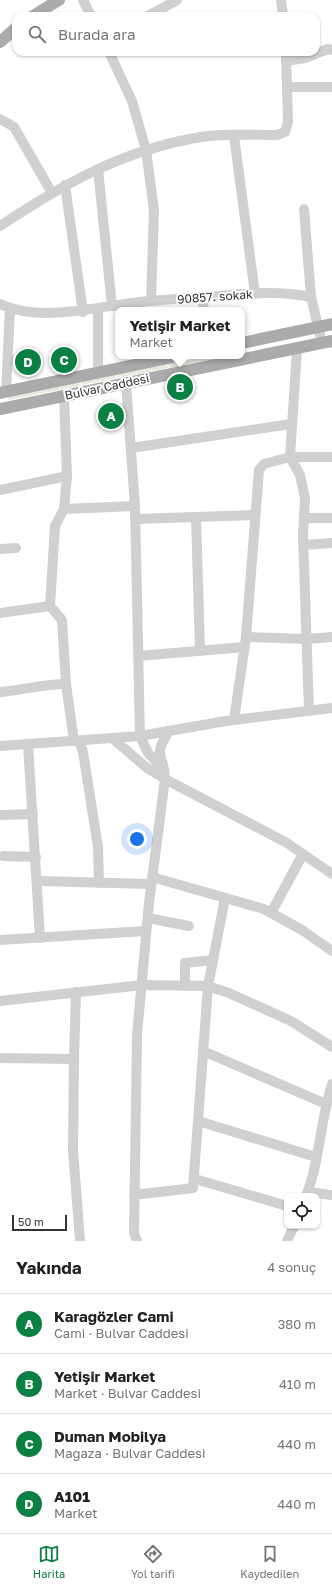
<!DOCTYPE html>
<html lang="tr">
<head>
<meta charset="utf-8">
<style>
  body { margin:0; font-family:"Golos Text",sans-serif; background:#f6f6f6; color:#202124 }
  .controls { position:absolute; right:12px; bottom:12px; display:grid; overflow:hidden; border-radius:8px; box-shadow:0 1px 3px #0004 }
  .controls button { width:36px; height:36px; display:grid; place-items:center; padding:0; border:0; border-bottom:1px solid #e0e0e0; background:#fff; color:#202124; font:20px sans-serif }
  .scale { position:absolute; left:12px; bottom:10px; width:55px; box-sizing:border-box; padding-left:4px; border:2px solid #333; border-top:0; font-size:11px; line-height:14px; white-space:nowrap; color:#333; -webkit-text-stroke:3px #fff; paint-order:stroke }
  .you { position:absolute; left:137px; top:839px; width:14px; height:14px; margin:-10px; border:3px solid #fff; border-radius:50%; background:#1a73e8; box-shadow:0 0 0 6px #1a73e833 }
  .badge { display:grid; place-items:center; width:26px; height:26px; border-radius:50%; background:#0b8043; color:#fff; font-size:13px; font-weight:700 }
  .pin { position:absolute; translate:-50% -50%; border:2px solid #fff; box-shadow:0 1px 4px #0006 }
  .popup { position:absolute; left:115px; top:307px; width:130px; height:52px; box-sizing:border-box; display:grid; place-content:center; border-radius:8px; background:#fff; filter:drop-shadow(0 1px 3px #0005); font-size:13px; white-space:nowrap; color:#757577 }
  .popup b { font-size:15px; color:#202124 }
  .popup::after { content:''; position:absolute; left:50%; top:100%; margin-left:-8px; border:8px solid transparent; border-top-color:#fff }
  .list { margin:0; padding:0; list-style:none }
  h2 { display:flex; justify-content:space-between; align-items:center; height:52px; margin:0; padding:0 16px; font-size:17px }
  h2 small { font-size:13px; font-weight:400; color:#757577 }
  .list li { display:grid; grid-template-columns:26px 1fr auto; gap:12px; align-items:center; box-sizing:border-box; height:60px; padding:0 16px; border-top:1px solid #e0e0e0 }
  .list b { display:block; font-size:15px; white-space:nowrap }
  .list p { margin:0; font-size:13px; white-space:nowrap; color:#757577 }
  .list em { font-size:13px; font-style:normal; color:#757577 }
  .icon { flex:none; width:22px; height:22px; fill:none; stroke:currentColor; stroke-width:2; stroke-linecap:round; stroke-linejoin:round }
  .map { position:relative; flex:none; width:332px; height:1241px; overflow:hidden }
  .search { position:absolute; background:#fff; box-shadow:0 1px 3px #0004; left:12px; right:12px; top:12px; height:44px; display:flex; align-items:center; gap:10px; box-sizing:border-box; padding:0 14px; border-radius:12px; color:#757577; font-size:15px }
  .sheet { height:292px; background:#fff }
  nav { display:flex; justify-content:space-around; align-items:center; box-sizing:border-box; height:56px; border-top:1px solid #e0e0e0; background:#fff; font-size:11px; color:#757577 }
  nav a { display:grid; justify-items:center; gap:2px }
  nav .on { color:#0b8043 }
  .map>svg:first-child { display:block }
  .green { fill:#e6ecdf }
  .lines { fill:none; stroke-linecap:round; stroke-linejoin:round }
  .minor { stroke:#d0d0d0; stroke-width:10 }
  .major { stroke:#ababab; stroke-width:12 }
  .labels { text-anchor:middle; stroke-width:4; stroke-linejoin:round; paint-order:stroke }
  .street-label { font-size:12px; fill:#333; stroke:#fff }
</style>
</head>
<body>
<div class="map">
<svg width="332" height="1241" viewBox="0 0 332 1241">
  <rect width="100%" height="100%" fill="#fff"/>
  <g class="green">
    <path d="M209,356H212L213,359L169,368L168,364Z"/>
    <path d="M167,364L168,368L118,378L117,374Z"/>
    <path d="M116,374L117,378L81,385V382Z"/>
    <path d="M79,382L80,386L9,400L8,397Z"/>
  </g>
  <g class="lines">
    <g class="minor">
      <path d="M83,0L91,16"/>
      <path d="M281,0L283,16"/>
      <path d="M148,16L177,0"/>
      <path d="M109,52L132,101L146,150L154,210L151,301"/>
      <path d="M286,61L305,58L328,49L332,50"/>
      <path d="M287,87H332"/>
      <path d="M0,119L14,127L52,193"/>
      <path d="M234,136L255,294"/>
      <path d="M98,169L112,306"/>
      <path d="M65,185L83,312"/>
      <path d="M304,209L311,297L322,343"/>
      <path d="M0,226C62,185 121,151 195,138C222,133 251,135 277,135L285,132L288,122L286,52"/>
      <path d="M202,297L204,310"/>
      <path d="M0,304C39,322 91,308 132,303C153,300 175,299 196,298C233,295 274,289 311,297"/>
      <path d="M98,309V372"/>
      <path d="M126,383L135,506L140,736L148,753L161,767"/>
      <path d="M6,392L10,308"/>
      <path d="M64,396L67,476L64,509L55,526L50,606L62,620L66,684L74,741"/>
      <path d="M131,448L291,424"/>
      <path d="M0,490L67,476"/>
      <path d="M64,509L135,506"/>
      <path d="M196,517L200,651"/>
      <path d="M304,518H332"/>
      <path d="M135,519L255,515"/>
      <path d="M304,545L332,543"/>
      <path d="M0,549L16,548"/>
      <path d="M0,613L50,606"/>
      <path d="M246,637L308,639L332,637"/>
      <path d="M138,656L245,647"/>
      <path d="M0,692C22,690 44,684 66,684"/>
      <path d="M309,711L303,535L305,498L300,475L290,457H332"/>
      <path d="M234,720L246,637L259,470L264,464L290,457L297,349"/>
      <path d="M112,738L147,768L165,779L287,843L332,874"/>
      <path d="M79,741L83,752L98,847L99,883"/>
      <path d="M28,744L40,938"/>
      <path d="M0,746L140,736L226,721L332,708"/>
      <path d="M0,815L33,814"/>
      <path d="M3,856L36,857"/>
      <path d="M152,877L264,909L302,930L332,951"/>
      <path d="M38,881L151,884"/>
      <path d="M271,913L303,854"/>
      <path d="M148,918L189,926"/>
      <path d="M0,940L146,931"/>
      <path d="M185,986V963L213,960"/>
      <path d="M0,1001L142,985L208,986L229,993L291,1021L332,1047"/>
      <path d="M203,1051L326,1104"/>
      <path d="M0,1058L74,1059L76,992"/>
      <path d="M74,1059L73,1150L80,1241"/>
      <path d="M198,1121L316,1157"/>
      <path d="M195,1179L287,1206"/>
      <path d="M308,1192L332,1195"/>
      <path d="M134,1195L193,1188L208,986L225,898"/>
      <path d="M306,1196C320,1161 320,1121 332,1084"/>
      <path d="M137,1241L134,1233L137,1035L149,903L165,779C165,753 151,759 169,731"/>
      <path d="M287,1241L294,1226"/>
    </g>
    <g class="major">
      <path d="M33,16L59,0"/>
      <path d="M0,42L16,28"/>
      <path d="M242,343L332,324"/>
      <path d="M0,393L178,356"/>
      <path d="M0,409L332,341"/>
    </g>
  </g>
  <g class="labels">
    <g class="street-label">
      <text transform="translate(215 297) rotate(-4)" y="4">90857. sokak</text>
      <text transform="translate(107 387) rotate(-12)" y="4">Bulvar Caddesi</text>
    </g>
  </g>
</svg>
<div class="controls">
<button><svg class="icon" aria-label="locate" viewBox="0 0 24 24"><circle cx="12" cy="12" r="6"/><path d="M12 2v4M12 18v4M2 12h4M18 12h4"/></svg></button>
</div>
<div class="scale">50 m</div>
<div class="you"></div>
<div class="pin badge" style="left:111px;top:416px">A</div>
<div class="pin badge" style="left:180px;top:387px">B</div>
<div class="popup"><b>Yetişir Market</b>Market</div>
<div class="pin badge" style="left:64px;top:360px">C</div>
<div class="pin badge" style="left:28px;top:362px">D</div>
<div class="search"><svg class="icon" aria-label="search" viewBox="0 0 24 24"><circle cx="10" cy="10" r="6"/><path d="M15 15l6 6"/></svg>Burada ara</div>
</div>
<section class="sheet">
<h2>Yakında<small>4 sonuç</small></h2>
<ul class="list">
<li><span class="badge">A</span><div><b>Karagözler Cami</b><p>Cami · Bulvar Caddesi</p></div><em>380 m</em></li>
<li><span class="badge">B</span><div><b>Yetişir Market</b><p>Market · Bulvar Caddesi</p></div><em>410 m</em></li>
<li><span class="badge">C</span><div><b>Duman Mobilya</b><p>Mağaza · Bulvar Caddesi</p></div><em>440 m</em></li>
<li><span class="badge">D</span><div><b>A101</b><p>Market</p></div><em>440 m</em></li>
</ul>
</section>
<nav>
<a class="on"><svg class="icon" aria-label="map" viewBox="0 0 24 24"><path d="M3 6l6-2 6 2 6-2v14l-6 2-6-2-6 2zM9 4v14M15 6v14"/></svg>Harita</a>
<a><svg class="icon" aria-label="directions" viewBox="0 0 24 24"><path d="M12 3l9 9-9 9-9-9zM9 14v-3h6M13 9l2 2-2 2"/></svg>Yol tarifi</a>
<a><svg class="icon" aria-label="saved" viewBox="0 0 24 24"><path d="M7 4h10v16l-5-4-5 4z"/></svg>Kaydedilen</a>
</nav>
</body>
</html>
